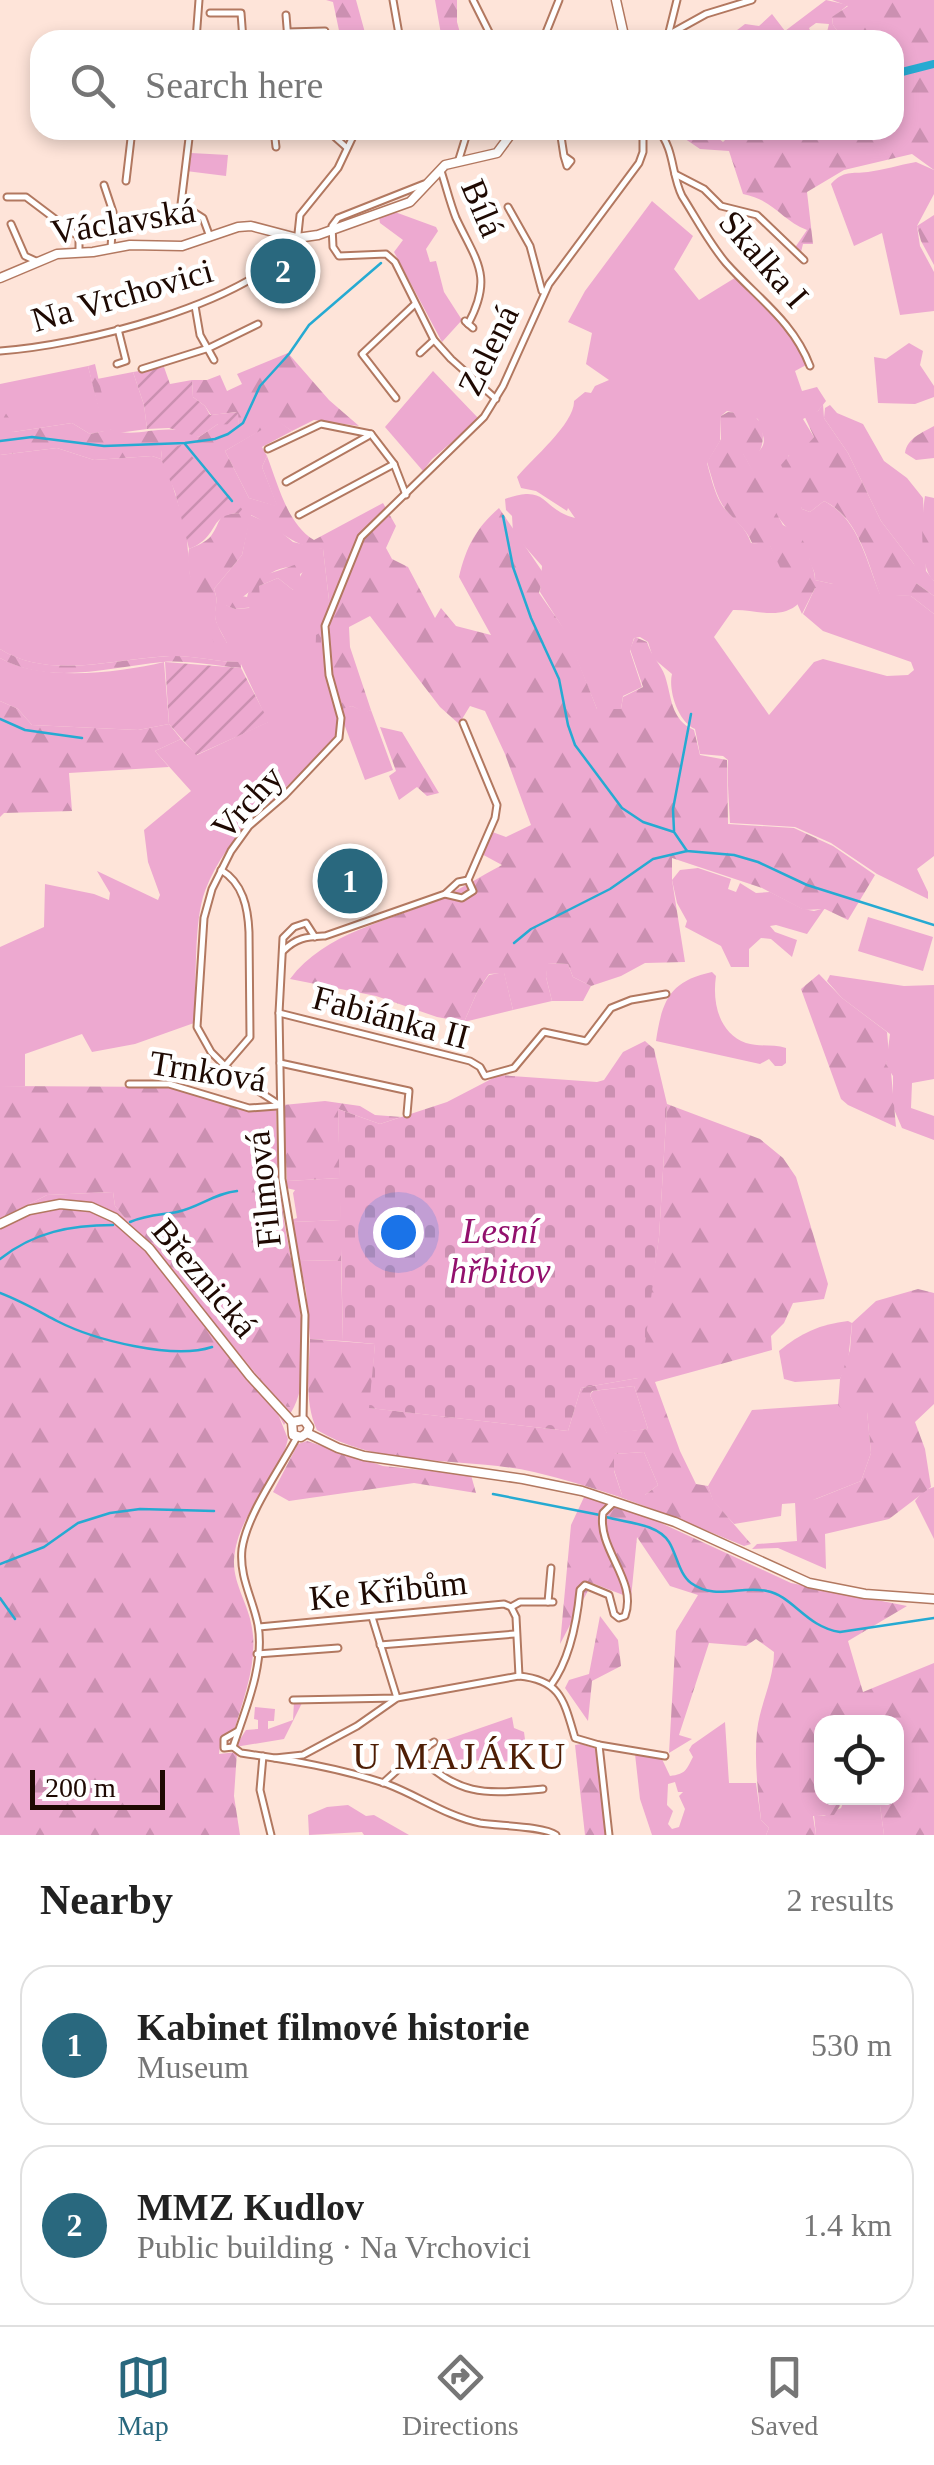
<!DOCTYPE html>
<html lang="en">
<head>
<meta charset="utf-8">
<style>
  body { margin:0; font-family:Georgia,serif; background:#f6f6f6; color:#222 }
  .controls { position:absolute; right:30px; bottom:30px; display:grid; overflow:hidden; border-radius:20px; box-shadow:0 5px 15px #0003 }
  .controls button { width:90px; height:90px; display:grid; place-items:center; padding:0; border:0; border-bottom:2px solid #e0e0e0; background:#fff; color:#222; font:50px sans-serif }
  .scale { position:absolute; left:30px; bottom:25px; width:135px; box-sizing:border-box; padding-left:10px; border:5px solid #1e0902; border-top:0; font-size:28px; line-height:35px; white-space:nowrap; color:#1e0902; -webkit-text-stroke:8px #fff; paint-order:stroke }
  .you { position:absolute; left:398px; top:1232px; width:35px; height:35px; margin:-25px; border:8px solid #fff; border-radius:50%; background:#1a73e8; box-shadow:0 0 0 15px #1a73e833 }
  .badge { display:grid; place-items:center; width:65px; height:65px; border-radius:50%; background:#29687e; color:#fff; font-size:32px; font-weight:700 }
  .pin { position:absolute; translate:-50% -50%; border:5px solid #fff; box-shadow:0 2px 10px #0006 }
  .list { margin:0; padding:0; list-style:none }
  h2 { display:flex; justify-content:space-between; align-items:center; height:130px; margin:0; padding:0 40px; font-size:42px }
  h2 small { font-size:32px; font-weight:400; color:#767676 }
  .list li { display:grid; grid-template-columns:65px 1fr auto; gap:30px; align-items:center; box-sizing:border-box; height:160px; margin:0 20px 20px; padding:0 20px; border:2px solid #e0e0e0; border-radius:30px }
  .list b { display:block; font-size:38px; white-space:nowrap }
  .list p { margin:0; font-size:32px; white-space:nowrap; color:#767676 }
  .list em { font-size:32px; font-style:normal; color:#767676 }
  .icon { flex:none; width:55px; height:55px; fill:none; stroke:currentColor; stroke-width:2; stroke-linecap:round; stroke-linejoin:round }
  .map { position:relative; flex:none; width:934px; height:1835px; overflow:hidden }
  .search { position:absolute; background:#fff; box-shadow:0 5px 15px #0003; left:30px; right:30px; top:30px; height:110px; display:flex; align-items:center; gap:25px; box-sizing:border-box; padding:0 35px; border-radius:30px; color:#767676; font-size:38px }
  .sheet { height:490px; background:#fff }
  nav { display:flex; justify-content:space-around; align-items:center; box-sizing:border-box; height:140px; border-top:2px solid #e0e0e0; background:#fff; font-size:28px; color:#767676 }
  nav a { display:grid; justify-items:center; gap:5px }
  nav .on { color:#29687e }
  .map>svg:first-child { display:block }
  .green { fill:#eda9d0; fill-rule:evenodd }
  .forest { fill:url(#forest-firs); fill-rule:evenodd }
  .cemetery { fill:url(#cemetery-stones) }
  .garden { fill:url(#garden-furrows) }
  .lines { fill:none; stroke-linecap:round; stroke-linejoin:round }
  .stream { stroke:#26aad2; stroke-width:2.5 }
  .river { stroke:#26aad2; stroke-width:8 }
  .street-casing { stroke:#b27860; stroke-width:9 }
  .secondary-casing { stroke:#b27860; stroke-width:11 }
  .street { stroke:#fff; stroke-width:5 }
  .secondary { stroke:#fff; stroke-width:8 }
  .labels { text-anchor:middle; stroke-width:9; stroke-linejoin:round; paint-order:stroke }
  .street-label { font-size:35px; fill:#1e0902; stroke:#fff }
  .park-label { font-size:35px; font-style:italic; fill:#92106d; stroke:#fff }
  .neighbourhood-label { font-size:38px; letter-spacing:2.5px; fill:#4e1e05; stroke:#fff }
</style>
</head>
<body>
<div class="map">
<svg width="934" height="1835" viewBox="0 0 934 1835">
  <defs>
    <pattern id="forest-firs" width="22" height="20" patternUnits="userSpaceOnUse" patternTransform="scale(2.5)"><rect width="22" height="20" fill="#eda9d0"/><path d="M5 1l3.5 6h-7zM16 11l3.5 6h-7z" fill="#cb90b1"/></pattern>
    <pattern id="cemetery-stones" width="16" height="16" patternUnits="userSpaceOnUse" patternTransform="scale(2.5)"><rect width="16" height="16" fill="#eda9d0"/><path d="M2 7V4a2 2 0 0 1 4 0v3zM10 15v-3a2 2 0 0 1 4 0v3z" fill="#cb90b1"/></pattern>
    <pattern id="garden-furrows" width="10" height="10" patternUnits="userSpaceOnUse" patternTransform="scale(2.5)"><rect width="10" height="10" fill="#eda9d0"/><path d="M-1 1l2-2M0 10L10 0M9 11l2-2" fill="none" stroke="#cb90b1"/></pattern>
  </defs>
  <rect width="100%" height="100%" fill="#fee4d9"/>
  <g class="green">
    <path d="M826,0L848,5L832,18L833,25L844,40H825L829,24L816,23L809,28L814,40H724L745,24L759,26L772,14L785,31Z"/>
    <path d="M191,153L228,155L226,176L186,171Z"/>
    <path d="M916,162L934,170V194L917,226L920,246L934,272V311L900,315L882,233L854,246L831,184C844,170 851,174 868,172C883,170 899,165 916,162Z"/>
    <path d="M652,201L693,236L674,269L699,300L738,276L786,325L808,364L795,371L802,391L817,387L826,401L818,411L803,419L814,437L808,445L788,456L802,509L810,512L824,501C859,519 866,561 880,594L911,596L934,614V856L917,869L928,892V899L877,874L831,843L795,827L730,823C729,801 727,781 728,760L723,756L700,754L695,729C678,722 668,690 672,674L653,658L648,642L640,637L634,638L630,651L642,687L623,696L621,709H597L566,633L540,592L542,566L513,533L512,516L506,510L505,499C549,483 540,509 575,518L568,508L567,511L536,491L521,488L517,477C532,459 575,423 574,401L585,392L591,393L595,386L609,380L586,364L592,333L568,322L585,291ZM727,411L758,419C760,432 770,441 758,452H742C755,474 766,502 782,522C794,538 804,533 809,558C810,567 816,570 815,580L833,584V588H815L803,614L823,631L911,662L914,670L908,675L887,676L823,659L814,662L769,715L714,637L733,610C755,609 781,621 799,603L770,545L751,543C746,528 736,521 726,510C716,500 711,477 707,463L720,441L721,416Z"/>
    <path d="M395,212L436,227L438,231L426,249L430,262L436,261L444,292L462,320L442,342L394,252L403,240L380,223L379,217Z"/>
    <path d="M909,343L923,351L920,365L934,386V397L915,404L878,403L874,357L886,359Z"/>
    <path d="M88,366L105,431L90,434L72,423L13,432L0,414V384Z"/>
    <path d="M433,371L479,419L432,459L423,471L385,427Z"/>
    <path d="M133,372L144,405L147,429L118,433L109,429L97,379Z"/>
    <path d="M830,405L837,413L863,424L884,461L907,478L923,498L926,571L934,581V596L916,583L914,564L881,521L848,453L824,418L825,408Z"/>
    <path d="M277,420L292,431L262,447L267,456L262,467L278,507L249,498L225,451Z"/>
    <path d="M57,448L94,460L152,456L161,459L169,474L186,529L190,575L227,643C222,634 214,623 215,612C216,602 218,600 214,589L242,555L250,515L271,524L293,542L323,549L329,600L328,645L343,708L352,706L365,712L371,710L393,770L365,780L343,721L338,720L336,739C291,788 229,826 205,891C193,923 197,986 194,1023L135,1044L92,1052L82,1034L25,1054V1086H0V947L44,927L45,884L94,894L109,900L110,893L97,871L158,900L160,895L148,862L144,830L191,791L155,751L181,739L197,755L268,722L240,662C217,662 193,655 169,656C113,659 49,680 0,649V455ZM309,560L293,590L278,578L259,586L249,608L235,609L226,605C253,595 251,586 271,573C283,565 298,568 309,560Z"/>
    <path d="M0,658C41,682 119,673 164,662L169,724L138,730L32,725L18,709L0,701Z"/>
    <path d="M698,868L731,879L728,889L736,892L740,883L756,893L770,892L803,909L814,911L825,908L807,934L776,925L770,926L775,932L797,940L792,957L771,939L761,938L749,949V967H731L721,946L685,927L687,921L677,903L672,880L680,870Z"/>
    <path d="M868,917L933,937L923,971L858,951Z"/>
    <path d="M547,963L568,964L573,977L591,986L583,1001H552L546,977Z"/>
    <path d="M504,972L513,1010L464,1022L478,990L489,975Z"/>
    <path d="M712,972L716,976C712,1003 719,1033 746,1043C758,1047 774,1044 786,1048V1063L782,1066H775L769,1059L760,1064L656,1041C662,1000 670,981 712,972Z"/>
    <path d="M830,975L904,986L934,985V1079L912,1083L911,1108L934,1116V1140L902,1128L893,1107V1076L886,1065L890,1034L842,998L827,981Z"/>
    <path d="M340,1178L341,1220L292,1222L291,1220L297,1218L293,1193L295,1190L286,1188L287,1181Z"/>
    <path d="M113,1192L115,1206L278,1400L287,1407H294L284,1425L278,1414L20,1218L0,1229V1219L47,1195Z"/>
    <path d="M299,1260L341,1261L343,1341L310,1339L306,1291Z"/>
    <path d="M848,1321L852,1323L848,1362L840,1379L795,1382L784,1379L779,1351C800,1333 821,1324 848,1321Z"/>
    <path d="M634,1386L648,1429L607,1434L590,1395L593,1391Z"/>
    <path d="M838,1404L852,1412L867,1411L871,1453L861,1481L808,1502L782,1504L781,1516L734,1524L713,1501L708,1486L752,1410Z"/>
    <path d="M644,1452L658,1485L645,1495H622L614,1470V1454Z"/>
    <path d="M934,1487V1539L915,1501L923,1491Z"/>
    <path d="M294,1701H303L284,1739L235,1747L246,1730L258,1729V1720L254,1719L255,1707L275,1709L274,1721H268V1729L293,1720Z"/>
    <path d="M512,1717L514,1728L524,1732L528,1762L458,1760L437,1746V1743Z"/>
    <path d="M725,1722L729,1783H756L761,1820L769,1828L766,1835H652L640,1799L635,1754L661,1757L670,1776C686,1774 686,1770 693,1757L689,1750L692,1745ZM675,1782L678,1792H683L679,1796L685,1809L679,1827L672,1829L668,1824L673,1811L667,1805L668,1784Z"/>
    <path d="M845,1798H879L884,1835H816L814,1815L824,1816L841,1808Z"/>
    <path d="M348,1805L366,1816L374,1815L409,1835H364L362,1832L309,1835L308,1815L327,1807Z"/>
  </g>
  <g class="forest">
    <path d="M326,0H356L367,40H341L333,2Z"/>
    <path d="M435,0H457V22L462,40H442Z"/>
    <path d="M832,0H934V170L912,154L844,170L807,192L813,244H803L800,256L794,249L807,230C781,220 774,200 743,194L729,151L700,149L672,130H708L723,142L729,136L726,130H894V40H844L833,25L832,17L848,6Z"/>
    <path d="M934,215V265L921,241L917,226Z"/>
    <path d="M288,353L329,400L359,426L314,420L292,431L277,421L225,451L249,498L277,506L262,467L267,456C278,484 287,524 314,540L383,503L396,526L386,548L392,559L408,567L435,618L441,608L456,626L491,635L459,577C466,547 476,528 499,508L544,574L539,593L567,633L597,709H621L623,697L643,687L630,649L635,637L647,642C652,658 661,664 665,676C672,697 670,719 694,730L700,755L727,760L728,824L794,828L833,846L875,875L848,920L825,909L804,910L762,888L672,858V880L685,962L645,963L621,976L591,986L573,977L568,964L548,963L546,977L552,1001L513,1010L504,973L489,974L478,990L464,1022L437,1017L376,996L290,979C325,932 388,922 439,899C461,889 481,876 502,865L478,852L487,830L506,837L531,825L505,754L485,711L470,706L459,724L440,707L370,616L349,627L350,647L371,710L365,713L352,706L342,709L330,667L329,600L323,549C295,549 276,526 251,515L242,555L214,589C218,600 216,604 215,614C215,626 225,637 228,647L215,645C205,620 183,574 189,549C196,546 206,542 211,536C223,519 215,514 241,513L185,450H162L161,459L152,456L94,460L57,448L0,455V414L3,409L11,421L13,432L72,423L90,434L104,431L88,366L95,364L110,429C138,441 165,419 199,437L218,424H239L237,412L211,415L205,406L193,397L192,380H207L220,375L227,391L242,384L237,374Z"/>
    <path d="M823,404L824,418L848,453L881,521L914,564L918,573L916,583L934,596V614L911,596L880,595C867,561 859,518 824,501L810,512L802,509L781,465L796,447L807,445L814,437L803,413L818,411Z"/>
    <path d="M728,412C735,413 747,412 753,416C765,421 765,443 759,452L743,453L783,525L797,532L809,550C808,562 815,568 815,580L833,584V588H815L802,614L770,546L752,543C746,528 736,522 726,510C716,498 712,477 707,462L721,439V416Z"/>
    <path d="M934,426V458L916,460L905,453C907,438 922,433 934,426Z"/>
    <path d="M925,496L934,498V581C918,569 922,513 925,496Z"/>
    <path d="M316,556L310,568L300,574L301,588L293,590L278,578L259,586L260,598L254,607L235,609L225,605L226,599L232,594L247,597L252,580C274,571 296,566 316,556Z"/>
    <path d="M321,632V656L333,702L328,700L315,666L316,635Z"/>
    <path d="M0,649C50,680 113,659 170,656C193,655 217,662 241,662V668C216,666 185,660 163,662C110,667 50,686 0,658Z"/>
    <path d="M0,701L18,709L32,725L138,730L169,724L181,739L155,751L169,767L69,773L72,811L4,813L0,817Z"/>
    <path d="M380,727L402,732L439,793L427,796L417,787L399,800L389,776L396,771Z"/>
    <path d="M819,974L842,998L887,1032L889,1055L886,1064L891,1072L896,1127L848,1105L841,1099L801,989Z"/>
    <path d="M0,1086L169,1087L276,1110C277,1145 278,1179 283,1213C290,1266 318,1357 294,1407H287L278,1400L115,1206L113,1192L47,1195L0,1219Z"/>
    <path d="M325,1101L360,1106L375,1115L401,1117L380,1124L338,1109L340,1178L287,1181L283,1105Z"/>
    <path d="M667,1104L760,1139L783,1158L796,1177L828,1284L824,1299L793,1303L784,1323L771,1336L772,1350L655,1382L680,1451L696,1484L708,1486L713,1500L751,1544L744,1546C675,1517 607,1489 534,1472C463,1456 381,1469 317,1430C304,1403 309,1369 310,1339L375,1344L370,1408L568,1431L581,1388L638,1378L659,1237ZM634,1386L648,1429L607,1433L590,1395L592,1391ZM644,1452L658,1485L645,1495H622L614,1471V1454Z"/>
    <path d="M55,1208C86,1207 111,1216 134,1236L278,1414L288,1439C278,1482 237,1513 234,1560C233,1584 249,1605 252,1628C258,1661 244,1697 235,1728L221,1737L219,1754L237,1752L234,1796L240,1835H0V1229L35,1212Z"/>
    <path d="M341,1220V1261L299,1260L292,1222Z"/>
    <path d="M918,1289L934,1293V1404L915,1422L925,1449L931,1487L889,1519L825,1534L826,1569L778,1548L752,1549L757,1544L797,1541L795,1502L816,1499L861,1481L871,1453L867,1412H845L838,1405L840,1379L850,1350L852,1323L876,1301Z"/>
    <path d="M307,1441L383,1466L471,1475L476,1493L414,1483L289,1501L273,1492L298,1444Z"/>
    <path d="M585,1495L622,1505L791,1583L907,1606L848,1641L863,1692L934,1663V1835H884L879,1798H896V1722H822V1798H845L834,1815L813,1816L816,1835H766L769,1828L761,1820C758,1791 754,1761 757,1731C760,1704 774,1680 774,1652L756,1639L746,1646L709,1643L679,1735L692,1739L669,1753L676,1631L698,1595L670,1586L637,1537L631,1598L592,1583L560,1644L571,1525Z"/>
    <path d="M600,1616L618,1640L621,1666L592,1681L588,1721L565,1688L569,1680L589,1674Z"/>
    <path d="M581,1744L597,1749L607,1835H585L575,1745Z"/>
  </g>
  <path class="cemetery" d="M645,1041L654,1049L667,1104L659,1237L641,1375L638,1378L581,1388L568,1431L369,1408L375,1344L343,1341L338,1109L380,1124L447,1102L499,1075L597,1082L604,1080L623,1052Z"/>
  <g class="garden">
    <path d="M164,367L170,384L192,380L193,397L205,406L210,415L238,412L239,425L218,424L199,437L169,428L147,429L144,405L133,372Z"/>
    <path d="M181,445L242,509L241,513C206,514 222,536 189,549L175,492L161,459L162,450Z"/>
    <path d="M165,662L241,668L269,722L196,755L169,724Z"/>
  </g>
  <g class="lines">
    <g class="stream">
      <path d="M0,441L32,437L104,446L185,443L215,439L228,434L243,423L260,386L289,354L309,325L381,263"/>
      <path d="M185,444L232,501"/>
      <path d="M503,516L513,567L531,618L559,679L568,725L575,745L622,808L643,822L674,832L687,851L734,855L758,862L807,885L934,925"/>
      <path d="M0,719L25,730L82,738"/>
      <path d="M674,831L673,809L691,714"/>
      <path d="M514,943L531,929L610,889L653,859L687,851"/>
      <path d="M130,1222C146,1215 160,1215 177,1212C198,1208 215,1193 237,1191"/>
      <path d="M0,1259C34,1232 71,1225 113,1225"/>
      <path d="M0,1293C21,1301 38,1311 57,1321C94,1340 173,1360 212,1347"/>
      <path d="M493,1494L600,1515"/>
      <path d="M606,1517C626,1523 657,1523 669,1542C677,1555 679,1574 691,1583C716,1601 740,1585 767,1591C793,1596 806,1627 840,1632L934,1618"/>
      <path d="M0,1564L44,1547L78,1523L110,1513L140,1509L214,1511"/>
      <path d="M0,1598L15,1619"/>
    </g>
    <path class="river" d="M894,74L934,64"/>
    <g class="street-casing">
      <g id="street">
        <path d="M393,0L400,40"/>
        <path d="M473,0L493,40"/>
        <path d="M210,13H241L243,40"/>
        <path d="M286,15L288,40"/>
        <path d="M287,32L325,31"/>
        <path d="M669,32L677,0"/>
        <path d="M196,40L199,0"/>
        <path d="M543,40L559,0"/>
        <path d="M659,40L706,14L752,0"/>
        <path d="M190,130L181,204L203,218L210,237"/>
        <path d="M274,130L276,147"/>
        <path d="M327,130L346,147"/>
        <path d="M560,130L564,156L571,161L567,166L564,156"/>
        <path d="M658,130C675,150 671,174 682,196C696,218 709,243 726,263C757,298 793,321 810,366"/>
        <path d="M459,159L468,130"/>
        <path d="M441,171C446,186 450,203 456,218C476,261 494,276 468,324"/>
        <path d="M675,174L704,189L721,206L757,215L804,260"/>
        <path d="M126,181L132,130"/>
        <path d="M424,184L338,218L332,226L333,247L339,256L386,254L395,262L434,340L451,359L496,399"/>
        <path d="M104,185L113,212L111,249"/>
        <path d="M7,197H26L79,237V253"/>
        <path d="M508,207L530,246L542,291"/>
        <path d="M11,224L25,256L38,262"/>
        <path d="M195,306L200,335L214,360"/>
        <path d="M465,321L473,328"/>
        <path d="M0,351C82,345 241,306 297,243L300,215L338,168L356,130"/>
        <path d="M420,353L434,340"/>
        <path d="M117,364L126,361L118,329"/>
        <path d="M142,369L209,348L258,324"/>
        <path d="M396,398L362,354L415,304"/>
        <path d="M371,434L394,464L406,495"/>
        <path d="M268,449L321,424L371,434"/>
        <path d="M286,482L368,436"/>
        <path d="M299,515L394,464"/>
        <path d="M221,870C243,883 248,908 249,932L250,1037L225,1066"/>
        <path d="M445,894L462,898L473,891L468,880L495,818L497,805L463,723"/>
        <path d="M283,951C297,937 307,937 325,936L445,894L458,882L468,880"/>
        <path d="M279,1013L470,1061L480,1067L485,1076L514,1068L544,1032L586,1041L611,1008L631,1000L666,994"/>
        <path d="M280,1063L409,1091L407,1114"/>
        <path d="M129,1084H169L249,1108L277,1106"/>
        <path d="M280,1105L235,1076L211,1052L197,1027L204,918L212,889L231,851L249,826L285,795L339,738L341,718L329,675L325,626L361,537L484,417L503,386L549,284L639,163L643,152V130"/>
        <path d="M303,1419L305,1315L282,1179L279,1013L283,938L294,927L306,923L315,937"/>
        <path d="M548,1602L551,1568"/>
        <path d="M511,1607L520,1602H553"/>
        <path d="M259,1627L504,1604L511,1607L516,1617L519,1676"/>
        <path d="M380,1645L515,1634"/>
        <path d="M257,1654L338,1648"/>
        <path d="M551,1685C570,1659 577,1621 580,1590L585,1585L609,1595L614,1614L619,1618L625,1616C638,1580 597,1550 603,1513L613,1503"/>
        <path d="M293,1700L397,1698L372,1617"/>
        <path d="M238,1731L224,1739V1748L233,1747L241,1753C290,1760 340,1768 387,1784C419,1796 446,1816 480,1823C498,1826 544,1826 556,1835"/>
        <path d="M599,1745L665,1756"/>
        <path d="M233,1747C245,1710 265,1665 258,1625C253,1599 239,1577 242,1549C247,1514 280,1469 297,1437"/>
        <path d="M416,1754L434,1742"/>
        <path d="M263,1756L260,1790L271,1835"/>
        <path d="M275,1758L303,1755L357,1726L397,1698L519,1676C561,1680 564,1701 575,1738L599,1745L609,1835"/>
        <path d="M383,1783L415,1754C462,1797 482,1794 543,1789"/>
      </g>
    </g>
    <g class="secondary-casing">
      <g id="secondary">
        <path d="M616,0L625,40"/>
        <path d="M0,278L57,254L93,252L130,245L182,246L238,227L251,226L297,238L318,235L410,202L445,165L497,153L514,130"/>
        <path d="M0,1224L29,1210L60,1204L91,1207L115,1218L149,1248L250,1376L292,1422L293,1435L301,1437L307,1433L309,1427L304,1420L292,1422"/>
        <path d="M307,1433L338,1448L364,1456L523,1479L582,1491L675,1522L809,1583L865,1594L934,1599"/>
      </g>
    </g>
    <use href="#street" class="street"/>
    <use href="#secondary" class="secondary"/>
  </g>
  <g class="labels">
    <g class="street-label">
      <text transform="translate(483 208) rotate(67)" y="12">Bílá</text>
      <text transform="translate(123 221) rotate(-9)" y="12">Václavská</text>
      <text transform="translate(764 259) rotate(49)" y="12">Skalka I</text>
      <text transform="translate(122 295) rotate(-16)" y="12">Na Vrchovici</text>
      <text transform="translate(488 350) rotate(-64)" y="12">Zelená</text>
      <text transform="translate(247 802) rotate(-47)" y="12">Vrchy</text>
      <text transform="translate(391 1017) rotate(15)" y="12">Fabiánka II</text>
      <text transform="translate(208 1071) rotate(9)" y="12">Trnková</text>
      <text transform="translate(263 1189) rotate(-96)" y="12">Filmová</text>
      <text transform="translate(205 1278) rotate(50)" y="12">Březnická</text>
      <text transform="translate(388 1590) rotate(-6)" y="12">Ke Křibům</text>
    </g>
    <g class="park-label">
      <text x="500" y="1243">Lesní<tspan x="500" dy="40">hřbitov</tspan></text>
    </g>
    <g class="neighbourhood-label">
      <text x="460" y="1769">U MAJÁKU</text>
    </g>
  </g>
</svg>
<div class="controls">
<button><svg class="icon" aria-label="locate" viewBox="0 0 24 24"><circle cx="12" cy="12" r="6"/><path d="M12 2v4M12 18v4M2 12h4M18 12h4"/></svg></button>
</div>
<div class="scale">200 m</div>
<div class="you"></div>
<div class="pin badge" style="left:350px;top:881px">1</div>
<div class="pin badge" style="left:283px;top:271px">2</div>
<div class="search"><svg class="icon" aria-label="search" viewBox="0 0 24 24"><circle cx="10" cy="10" r="6"/><path d="M15 15l6 6"/></svg>Search here</div>
</div>
<section class="sheet">
<h2>Nearby<small>2 results</small></h2>
<ul class="list">
<li><span class="badge">1</span><div><b>Kabinet filmové historie</b><p>Museum</p></div><em>530 m</em></li>
<li><span class="badge">2</span><div><b>MMZ Kudlov</b><p>Public building · Na Vrchovici</p></div><em>1.4 km</em></li>
</ul>
</section>
<nav>
<a class="on"><svg class="icon" aria-label="map" viewBox="0 0 24 24"><path d="M3 6l6-2 6 2 6-2v14l-6 2-6-2-6 2zM9 4v14M15 6v14"/></svg>Map</a>
<a><svg class="icon" aria-label="directions" viewBox="0 0 24 24"><path d="M12 3l9 9-9 9-9-9zM9 14v-3h6M13 9l2 2-2 2"/></svg>Directions</a>
<a><svg class="icon" aria-label="saved" viewBox="0 0 24 24"><path d="M7 4h10v16l-5-4-5 4z"/></svg>Saved</a>
</nav>
</body>
</html>
